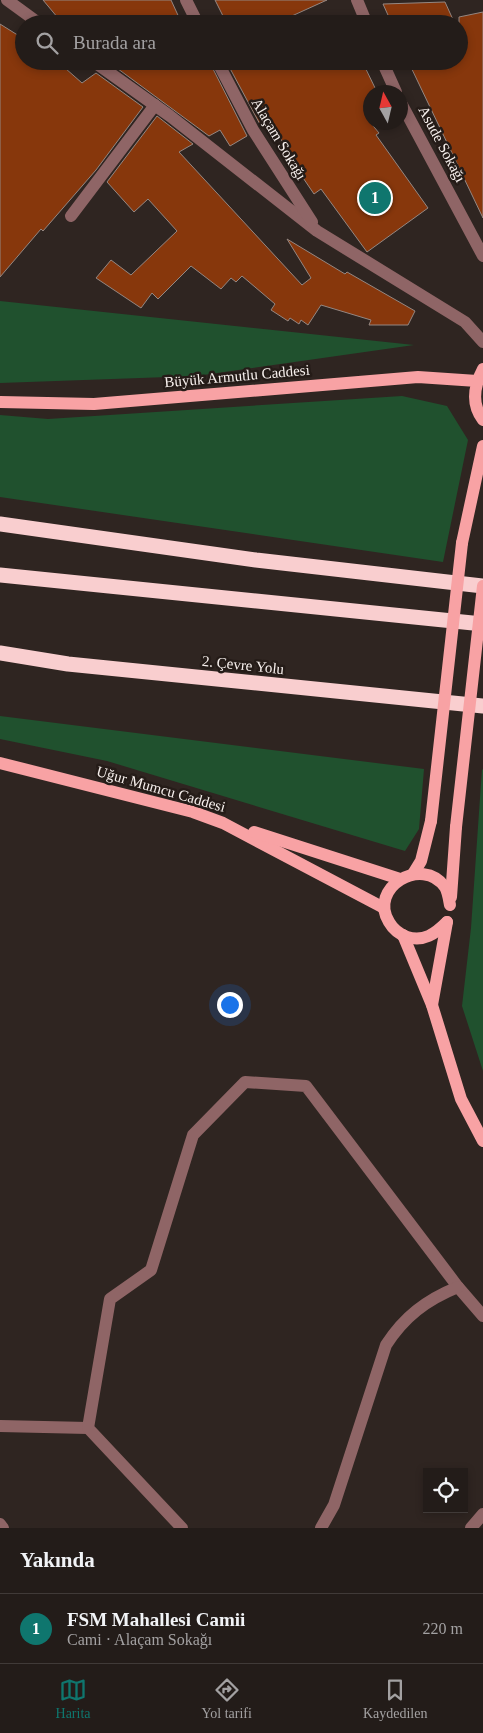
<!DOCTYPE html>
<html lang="tr">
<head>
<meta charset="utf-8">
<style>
  body { margin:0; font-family:Georgia,serif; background:#2b2522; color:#f1f3f6 }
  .controls { position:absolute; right:15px; bottom:15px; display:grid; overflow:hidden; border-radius:0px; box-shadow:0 2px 8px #0003 }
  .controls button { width:45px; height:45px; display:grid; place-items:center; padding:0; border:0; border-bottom:1px solid #403a38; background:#231c19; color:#f1f3f6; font:25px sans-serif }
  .compass { position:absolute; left:363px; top:85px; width:45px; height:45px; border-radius:50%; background:#231c19; box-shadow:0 2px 8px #0003; rotate:352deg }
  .you { position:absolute; left:229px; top:1004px; width:18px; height:18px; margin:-12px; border:4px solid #fff; border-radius:50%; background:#1a73e8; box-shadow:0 0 0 8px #1a73e833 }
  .badge { display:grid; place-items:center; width:32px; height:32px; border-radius:50%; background:#0f766e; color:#fff; font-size:16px; font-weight:700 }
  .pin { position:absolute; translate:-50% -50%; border:2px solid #fff; box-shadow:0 1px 5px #0006 }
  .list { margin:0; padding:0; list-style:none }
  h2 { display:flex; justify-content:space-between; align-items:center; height:65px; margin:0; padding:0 20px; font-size:21px }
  h2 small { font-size:16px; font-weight:400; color:#a3a1a2 }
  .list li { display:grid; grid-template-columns:32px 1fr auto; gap:15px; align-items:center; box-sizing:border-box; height:70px; padding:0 20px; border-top:1px solid #403a38 }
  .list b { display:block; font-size:19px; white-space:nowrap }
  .list p { margin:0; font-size:16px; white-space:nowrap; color:#a3a1a2 }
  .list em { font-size:16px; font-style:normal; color:#a3a1a2 }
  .icon { flex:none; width:28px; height:28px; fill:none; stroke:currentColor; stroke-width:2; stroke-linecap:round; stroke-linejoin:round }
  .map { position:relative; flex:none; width:483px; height:1528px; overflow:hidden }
  .search { position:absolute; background:#231c19; box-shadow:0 2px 8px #0003; left:15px; right:15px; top:15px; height:55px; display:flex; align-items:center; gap:12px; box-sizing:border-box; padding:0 18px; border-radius:28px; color:#a3a1a2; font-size:19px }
  .sheet { height:135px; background:#231c19 }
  nav { display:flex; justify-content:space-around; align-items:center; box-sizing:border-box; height:70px; border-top:1px solid #403a38; background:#231c19; font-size:14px; color:#a3a1a2 }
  nav a { display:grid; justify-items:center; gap:2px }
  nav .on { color:#0f766e }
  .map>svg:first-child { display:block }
  .green { fill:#20512e }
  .building { fill:#87370c; stroke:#948782 }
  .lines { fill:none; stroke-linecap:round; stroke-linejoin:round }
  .minor { stroke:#8f6566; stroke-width:12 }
  .major { stroke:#f8a2a4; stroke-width:12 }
  .highway { stroke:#f9cecf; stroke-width:15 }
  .major-bridge { stroke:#f8a2a4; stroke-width:12 }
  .labels { text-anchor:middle; stroke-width:5; stroke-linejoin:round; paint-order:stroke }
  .street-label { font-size:15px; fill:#f7f0ed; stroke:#251c18 }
</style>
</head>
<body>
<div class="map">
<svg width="483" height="1528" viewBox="0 0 483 1528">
  <rect width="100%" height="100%" fill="#2f2521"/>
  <g class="green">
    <path d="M0,301L414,345L196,376L0,383Z"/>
    <path d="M402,396L447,406L468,440L443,562L0,497V415L48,419Z"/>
    <path d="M0,716L424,769L419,829L405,851L107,761L0,739Z"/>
    <path d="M482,769L483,770V1071L462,1006L471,928Z"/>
  </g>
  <g class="building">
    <path d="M43,0H171L182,24H63Z"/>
    <path d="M215,0H327L283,20L284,24H227Z"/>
    <path d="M445,2L455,24H392L383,4Z"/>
    <path d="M483,12V218L408,61H459V17Z"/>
    <path d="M0,24L24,39V61H57L82,83L96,73L143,107L96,170L43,231L41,229L0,277Z"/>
    <path d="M113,61H209L247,136L230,146L220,130L209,136L110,63Z"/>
    <path d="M226,61H362L377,92H370V122L379,133L376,135L428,208L367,252L321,189L314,194L295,166L272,122L262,128Z"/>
    <path d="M157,116L193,144L179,152L302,285L311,278L287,239L345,274L347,272L415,311L408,325H369L371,320L321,305L308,325L301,320L299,324L290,318L288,321L271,310L275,304L242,276L236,282L231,278L221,289L191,266L158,299L152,293L141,308L96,278L111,260L131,275L177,231L148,199L134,212L107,182Z"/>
  </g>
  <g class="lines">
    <g class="minor">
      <path d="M7,0L40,24"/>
      <path d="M186,0L198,24"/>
      <path d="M357,0L367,24"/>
      <path d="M93,61L170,116L317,231L465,322L483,342"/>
      <path d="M217,61L253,130L312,222"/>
      <path d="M382,61L396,92"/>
      <path d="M400,101L483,256"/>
      <path d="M71,216L155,105"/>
      <path d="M0,1426L88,1428"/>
      <path d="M0,1524L3,1528"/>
      <path d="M182,1528L88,1428L110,1299L151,1270L193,1135L245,1082L306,1086L458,1287L483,1316"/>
      <path d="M321,1528L334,1505L386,1345C404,1317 426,1300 458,1287"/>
      <path d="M471,1528L483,1514"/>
    </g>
    <g class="major">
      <path d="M483,369C474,386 471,404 483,420"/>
      <path d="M0,402L94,404L418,377L477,381"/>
      <path d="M462,543L483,446"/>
      <path d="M0,763L193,812L223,823L384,908"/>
      <path d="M254,832L400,879"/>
      <path d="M413,874L421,861L431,821"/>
      <path d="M451,897L456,827"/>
      <path d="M447,922C435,934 424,942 407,937C399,934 393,929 389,922C368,888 422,855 445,887C448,892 449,900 450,905"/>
      <path d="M403,935L432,1005L461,1099L483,1141"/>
      <path d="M432,1005L447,922"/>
    </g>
    <g class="highway">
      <path d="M0,524L256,560L483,586"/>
      <path d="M0,575L483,624"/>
      <path d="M0,653L68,664L483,706"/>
    </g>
    <g class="major-bridge">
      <path d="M431,821L462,543"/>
      <path d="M456,827L483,586"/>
    </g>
  </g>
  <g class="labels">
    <g class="street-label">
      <text transform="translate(279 139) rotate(59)" y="5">Alaçam Sokağı</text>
      <text transform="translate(442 144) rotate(62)" y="5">Asude Sokağı</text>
      <text transform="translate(237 376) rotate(-5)" y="5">Büyük Armutlu Caddesi</text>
      <text transform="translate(243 665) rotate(6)" y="5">2. Çevre Yolu</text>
      <text transform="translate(161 789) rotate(16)" y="5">Uğur Mumcu Caddesi</text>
    </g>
  </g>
</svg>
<div class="controls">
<button><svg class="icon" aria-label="locate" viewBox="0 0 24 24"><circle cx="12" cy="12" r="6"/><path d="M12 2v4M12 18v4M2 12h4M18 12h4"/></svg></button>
</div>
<svg class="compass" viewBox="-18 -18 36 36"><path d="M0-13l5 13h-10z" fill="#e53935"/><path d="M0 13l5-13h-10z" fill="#a3a1a2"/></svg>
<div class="you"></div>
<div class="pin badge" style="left:375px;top:198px">1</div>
<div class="search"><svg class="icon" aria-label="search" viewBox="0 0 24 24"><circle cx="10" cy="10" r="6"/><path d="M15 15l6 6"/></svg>Burada ara</div>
</div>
<section class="sheet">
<h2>Yakında<small></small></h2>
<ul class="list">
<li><span class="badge">1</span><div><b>FSM Mahallesi Camii</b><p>Cami · Alaçam Sokağı</p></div><em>220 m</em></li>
</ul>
</section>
<nav>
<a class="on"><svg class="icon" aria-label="map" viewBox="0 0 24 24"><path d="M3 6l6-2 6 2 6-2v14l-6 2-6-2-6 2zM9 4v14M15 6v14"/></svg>Harita</a>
<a><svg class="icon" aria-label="directions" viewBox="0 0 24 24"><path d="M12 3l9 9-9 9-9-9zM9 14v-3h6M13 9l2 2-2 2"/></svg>Yol tarifi</a>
<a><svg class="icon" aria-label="saved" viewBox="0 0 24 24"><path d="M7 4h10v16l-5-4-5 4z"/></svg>Kaydedilen</a>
</nav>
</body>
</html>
